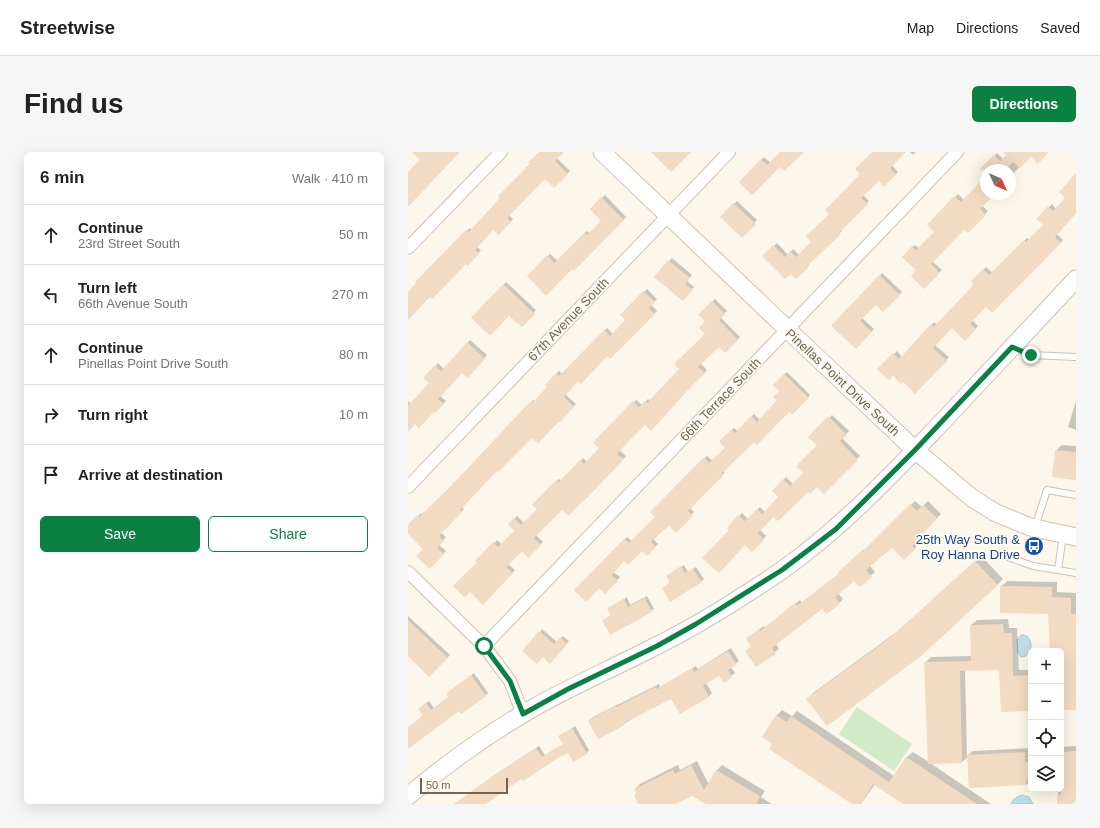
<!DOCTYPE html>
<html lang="en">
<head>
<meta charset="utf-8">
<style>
  body { margin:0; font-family:Helvetica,sans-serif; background:#f6f6f6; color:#222 }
  .controls { position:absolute; right:12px; bottom:12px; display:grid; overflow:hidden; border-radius:6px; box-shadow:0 4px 16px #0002 }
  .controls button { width:36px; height:36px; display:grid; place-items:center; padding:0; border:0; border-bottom:1px solid #e0e0e0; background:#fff; color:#222; font:20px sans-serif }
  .compass { position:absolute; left:572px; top:12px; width:36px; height:36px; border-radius:50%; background:#fff; box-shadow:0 4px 16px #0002; rotate:134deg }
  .scale { position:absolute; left:12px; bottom:10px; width:88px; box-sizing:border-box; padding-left:4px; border:2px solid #77624d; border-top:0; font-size:11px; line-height:14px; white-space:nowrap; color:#77624d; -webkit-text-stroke:3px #fefbf1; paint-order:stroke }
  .stop { position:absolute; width:12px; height:12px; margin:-9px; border:3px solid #0b8043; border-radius:50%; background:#fff }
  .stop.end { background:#0b8043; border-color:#fff; box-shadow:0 1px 4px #0008 }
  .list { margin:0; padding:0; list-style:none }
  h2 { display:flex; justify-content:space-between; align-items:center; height:52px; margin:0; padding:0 16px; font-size:17px }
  h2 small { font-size:13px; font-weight:400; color:#767676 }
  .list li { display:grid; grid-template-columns:26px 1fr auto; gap:12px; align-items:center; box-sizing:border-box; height:60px; padding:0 16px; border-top:1px solid #e0e0e0 }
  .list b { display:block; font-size:15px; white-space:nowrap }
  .list p { margin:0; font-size:13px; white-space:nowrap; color:#767676 }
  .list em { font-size:13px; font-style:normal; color:#767676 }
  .actions { display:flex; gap:8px; padding:12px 16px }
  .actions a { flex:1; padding:9px 0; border:1px solid #0b8043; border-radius:6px; text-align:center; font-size:14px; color:#0b8043 }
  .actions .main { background:#0b8043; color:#fff }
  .icon { flex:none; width:22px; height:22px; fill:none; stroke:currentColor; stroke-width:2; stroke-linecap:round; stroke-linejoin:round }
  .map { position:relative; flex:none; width:668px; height:652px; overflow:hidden; border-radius:6px }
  header { display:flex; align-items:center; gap:24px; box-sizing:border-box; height:56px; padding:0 20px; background:#fff; border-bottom:1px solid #e0e0e0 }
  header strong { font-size:19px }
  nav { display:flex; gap:22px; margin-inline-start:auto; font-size:14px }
  .intro { display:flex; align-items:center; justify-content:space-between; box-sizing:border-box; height:96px; padding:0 24px }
  h1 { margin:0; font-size:28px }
  .button { padding:10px 18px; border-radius:6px; background:#0b8043; color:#fff; font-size:14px; font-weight:700 }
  main { display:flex; gap:24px; padding:0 24px }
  aside { flex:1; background:#fff; border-radius:6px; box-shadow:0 4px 16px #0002 }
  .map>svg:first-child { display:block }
  .green { fill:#d1eac8 }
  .water { fill:#bedbe6; stroke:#a5c9d7 }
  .shadow { fill:#0003 }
  .building { fill:#f1dbc2 }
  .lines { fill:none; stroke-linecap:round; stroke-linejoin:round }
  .lane-casing { stroke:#cec1af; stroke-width:8 }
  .street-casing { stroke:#cec1af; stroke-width:14 }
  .secondary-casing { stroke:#d1c2ad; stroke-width:19 }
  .lane { stroke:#fff; stroke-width:6 }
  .street { stroke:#fff; stroke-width:12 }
  .secondary { stroke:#fff; stroke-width:17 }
  .route { stroke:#0b8043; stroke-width:5 }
  .labels { text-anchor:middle; stroke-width:3.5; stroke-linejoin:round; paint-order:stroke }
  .street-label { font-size:13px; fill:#77624d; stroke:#fefbf1 }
  .transit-label { font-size:13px; fill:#164399; stroke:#fefbf1; text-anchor:end }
</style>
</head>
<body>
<header>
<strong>Streetwise</strong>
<nav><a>Map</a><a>Directions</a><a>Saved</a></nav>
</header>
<div class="intro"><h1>Find us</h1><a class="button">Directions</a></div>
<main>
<aside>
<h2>6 min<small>Walk · 410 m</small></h2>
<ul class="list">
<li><svg class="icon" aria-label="ahead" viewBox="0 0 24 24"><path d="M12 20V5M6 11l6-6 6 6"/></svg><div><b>Continue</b><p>23rd Street South</p></div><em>50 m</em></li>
<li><svg class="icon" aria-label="left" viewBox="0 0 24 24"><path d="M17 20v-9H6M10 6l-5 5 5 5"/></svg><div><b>Turn left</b><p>66th Avenue South</p></div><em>270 m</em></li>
<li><svg class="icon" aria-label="ahead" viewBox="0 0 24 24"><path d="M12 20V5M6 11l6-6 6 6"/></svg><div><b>Continue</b><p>Pinellas Point Drive South</p></div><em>80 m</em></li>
<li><svg class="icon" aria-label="right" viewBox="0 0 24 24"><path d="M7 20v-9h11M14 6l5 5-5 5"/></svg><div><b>Turn right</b></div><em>10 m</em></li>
<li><svg class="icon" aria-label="arrive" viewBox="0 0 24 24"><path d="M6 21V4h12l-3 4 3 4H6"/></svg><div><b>Arrive at destination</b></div></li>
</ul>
<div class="actions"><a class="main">Save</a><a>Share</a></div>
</aside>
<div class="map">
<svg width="668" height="652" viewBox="0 0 668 652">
  <rect width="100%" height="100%" fill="#fcf7ea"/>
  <path class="green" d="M449,555L504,592L486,619L431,582Z"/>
  <g class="water">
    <path d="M613,483C626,481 627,505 613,505L610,501L609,488Z"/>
    <path d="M613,643L621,645L625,652H603L606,647Z"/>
  </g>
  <g class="shadow">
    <path d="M132,0H155L149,6L162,19L146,34L137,26L101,63L105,67L94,79L85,77L69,95L73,98L60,112L58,111L22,144L0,167V141L10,131L8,130L62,76L64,78Z"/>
    <path d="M374,0H394L372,13L332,30L356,5L363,11Z"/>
    <path d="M465,0H497L484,13L490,20L476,33L471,27L455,43L461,49L433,78L434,79L400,112L401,113L388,126L383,120L356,104L369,91L380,103L385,97L391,103L405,90L422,62L453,22Z"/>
    <path d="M502,0H508L505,3Z"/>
    <path d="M602,0H640L623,3L602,25V18H579L576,15L589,1L595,7Z"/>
    <path d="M668,23V61L649,82L655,88L584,160L578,154L564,168L570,174L557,187L544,175L527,193L541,205L507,240L495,229L485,223L471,217L489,199L494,205L526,170L529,173L568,132L565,129L578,115L585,121L619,86L622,88L636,73L630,67L644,52L648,57L659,46Z"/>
    <path d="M578,26V42H586L574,54L580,59L560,80L556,77L524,109L534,118L516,135L509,118L495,105L507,93L512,97L528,80L520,73L550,42L556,48Z"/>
    <path d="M197,43L218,65L166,117L164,116L120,124L142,102L150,109L179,79L182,81L194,68L183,57Z"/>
    <path d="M329,49L349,68L334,84L313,65Z"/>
    <path d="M264,106L284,123L279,129L286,135L277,145L247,124Z"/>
    <path d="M474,121L494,140L475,159L468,152L454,166L466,177L448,196L424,174Z"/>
    <path d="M98,130L128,158L114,174L101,162L64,166Z"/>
    <path d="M239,137L249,147L243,153L249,159L202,206L199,203L170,228L157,242L168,252L130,290L124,284L89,317L54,355L56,357L32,380L38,385L31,393L38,399L22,416L17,397L0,381V375L13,361L15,364L123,251L125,248L127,249L141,235L138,233L151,219L154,222L199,176L205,182L218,168L213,163Z"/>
    <path d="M307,147L319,159L312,165L332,185L317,200L311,194L292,211L299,218L283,234L237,272L211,298L218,304L176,348L175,347L154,357L128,383L135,390L120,404L114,398L100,412L107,418L75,451L70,410L69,409L89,388L94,393L108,379L101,372L109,364L116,371L130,357L126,353L151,327L154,329L175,306L179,310L192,296L186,290L228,248L234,253L240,247L242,249L273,217L298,182L299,169L292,163Z"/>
    <path d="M62,188L79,203L60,225L54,220L31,243L38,249L27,260V259L7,271L0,278V249L3,252L23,231L17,226L30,211L36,217Z"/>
    <path d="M379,220L402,243L384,262L381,258L346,289L315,319L317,320L282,356L286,360L268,380L261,373L245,387L250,392L239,402L234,398L216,408L205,420L212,425L197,441L191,435L167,438L219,385L224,389L248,365L243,360L299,304L305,309L319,296L313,289L326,276L330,279L346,262L352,268L370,248L372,239L366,233Z"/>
    <path d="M668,249V278L660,275Z"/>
    <path d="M424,263L441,279L434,286L452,304L416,340L409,334L400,338L365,363L352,378L358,384L347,396L320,376L334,361L340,367L352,355L357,360L371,345L365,339L378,325L385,332L396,321L410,293L402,285Z"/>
    <path d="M654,293L668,294V327L648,298Z"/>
    <path d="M507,349L514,355L520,349L533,362L507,389L510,393L496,407L484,394L462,414L467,420L452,434L447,427L430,441L435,447L431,451L414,455L368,492L371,497L348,514L338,499L344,494L339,486L356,474L357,476L392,448L394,451L431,422L456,397L457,398Z"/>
    <path d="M573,404L595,427L589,433L400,547L405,541L490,479Z"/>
    <path d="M276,413L280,420L288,415L296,427L293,430L255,436L263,430L259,424Z"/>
    <path d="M599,429L649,430V440L668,441V557H653V499H643L641,461L593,435Z"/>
    <path d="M239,444L246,457L203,482L196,468L203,463L200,457L219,445L222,453Z"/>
    <path d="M0,464L42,503L21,524L0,503Z"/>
    <path d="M600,467L601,476H609L611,518H623V558L592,517L557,518L559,604L565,599L623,596V632L561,635L560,605L554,610L522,611L583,652H497L467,632L453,652H446L366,592L368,564L374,558L384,564L389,559L486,624L499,605L505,600L521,610L517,511L523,505L564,504L563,473L569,468Z"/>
    <path d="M134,477L149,490L155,484L161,489L145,508L132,480Z"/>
    <path d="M323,496L331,509L323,515L327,521L316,529L312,522L298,531L304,541L301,544L272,561L263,545L191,586L181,569L185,565L251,532L252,535L288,514L290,517Z"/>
    <path d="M66,521L80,541L53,561L51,558L0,596V576L16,563L14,554L21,549L26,556L42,544V539Z"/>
    <path d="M167,574L181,598L179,601L166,608L161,600L153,602L113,625L75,652H46L93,619L131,594L137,603L156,592L152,584Z"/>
    <path d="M668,594V652H650V637H653V595Z"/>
    <path d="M289,609L301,633L309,618L314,613L357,639L353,645L364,652H300L284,643L266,652H231L227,637L232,632L270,613L272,618Z"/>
  </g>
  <g class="building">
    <path d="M4,0H52L0,55V20L12,7Z"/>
    <path d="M131,0H156L147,9L160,22L146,36L137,27L99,66L103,70L91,83L85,78L67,98L71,102L60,114L58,112L24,147L22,145L0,168V140L8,131L7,130L58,78L61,80L92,46L90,44L122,12L120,10Z"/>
    <path d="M243,0H283L263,20Z"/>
    <path d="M372,0H396L376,19L372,15L344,43L331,30L353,7L359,13Z"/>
    <path d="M464,0H498L482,16L488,23L476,35L471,29L453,46L460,52L431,81L432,83L398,115L400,116L388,127L383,122L377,127L354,104L365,93L377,105L382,99L388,105L403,90L398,84L421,62L417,58L452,22L447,17Z"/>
    <path d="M595,0H641L630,12L623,5L612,16L605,10L599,16L601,18H571L586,3L592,9L598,3Z"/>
    <path d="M668,21V61L647,85L653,91L584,161L578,155L562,172L568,177L557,189L544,176L525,196L539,209L507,242L495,230L493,232L485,224L481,228L469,217L485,201L491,207L523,172L526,175L566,132L563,129L575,117L581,123L616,88L618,90L635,73L628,67L640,54L645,59L657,46L651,40Z"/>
    <path d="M578,24V42H587L572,57L578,63L560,81L556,78L523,112L532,121L516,137L503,124L508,118L494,105L504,94L508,98L526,80L519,73L546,44L553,50Z"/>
    <path d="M193,45L216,68L166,119L164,117L138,144L119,124L139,103L146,111L176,81L179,83L193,69L182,57Z"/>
    <path d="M325,51L348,72L334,86L312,65Z"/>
    <path d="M260,108L282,126L277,132L285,138L275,149L246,125Z"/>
    <path d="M471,123L492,143L475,160L468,153L452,169L464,180L448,197L423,174Z"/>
    <path d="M95,132L127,162L114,175L101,164L82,184L63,166Z"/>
    <path d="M235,139L247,150L241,156L247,162L202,207L199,204L173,232L170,229L156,245L166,255L152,270L151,269L130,292L124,286L90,320L89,319L52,358L54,360L31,384L36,389L29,396L36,402L22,417L8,404L15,397L0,382V373L9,363L11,365L41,336L122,250L124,251L139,235L137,233L148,221L151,224L196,178L202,184L217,168L212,163Z"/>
    <path d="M304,149L317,162L311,168L330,188L317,201L311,195L290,215L297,221L281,237L243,279L237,273L221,289L209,302L216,307L176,349L175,348L161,364L154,358L126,386L133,393L120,406L114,399L98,415L105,421L75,453L62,440L57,446L45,434L69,410L67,409L85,390L90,395L106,379L100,372L106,366L113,373L129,357L124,353L148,328L150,331L172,308L176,312L191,296L185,290L225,249L231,255L237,249L239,251L271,217L266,212L297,182L291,176L297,169L290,163Z"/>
    <path d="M59,190L77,207L60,226L54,221L30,247L36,252L27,261L26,260L11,276L7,272L0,280V254L21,231L15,226L27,213L33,219Z"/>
    <path d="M376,222L401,246L384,263L381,260L349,293L346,290L313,322L315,324L280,359L285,364L268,381L261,374L258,376L243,390L248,395L239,404L234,399L220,413L216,409L204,423L210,429L197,442L191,436L178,450L166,438L216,387L221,391L247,365L242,360L296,305L301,311L317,296L311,289L323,278L327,281L343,264L349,270L369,248L365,245L371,239L365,233Z"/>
    <path d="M420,264L439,283L432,289L450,308L416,342L409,335L402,342L400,340L370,369L365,365L350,381L356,388L344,400L337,393L311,421L294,406L321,378L319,376L330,363L337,369L349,357L354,362L370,345L364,339L375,327L382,334L395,321L388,314L409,293L400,285Z"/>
    <path d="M647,298L668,300V328L644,325Z"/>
    <path d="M502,352L509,359L515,353L529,366L504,394L507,397L496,408L484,396L458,418L464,425L452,435L446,429L427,445L432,452L418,462L414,457L364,496L368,502L348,515L337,499L343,495L338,486L351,478L352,479L387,451L389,454L430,422L429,421L452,400L453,401Z"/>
    <path d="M567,409L590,433L513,504L419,574L398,547L483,485Z"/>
    <path d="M273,414L277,421L285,417L294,430L262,450L254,436L262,431L258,424Z"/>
    <path d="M592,434L644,435V445L663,446V462H668V558H653V499H642L640,462L592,461Z"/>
    <path d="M237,446L244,460L202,483L194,468L203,464L199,456L216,447L220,455Z"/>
    <path d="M0,468L40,506L21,525L0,504Z"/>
    <path d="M595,472L596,481H604L605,524L623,523V559L593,560L591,518L552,519L554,611L520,612L516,510L563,509L562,473Z"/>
    <path d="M131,479L146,492L152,485L159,492L142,512L135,505L129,512L114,499Z"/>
    <path d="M320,499L329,513L320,518L324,525L316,531L311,524L295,534L301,545L272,562L263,547L216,571L217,573L190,587L180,569L207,554L208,555L247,535L249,537L284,516L286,520Z"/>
    <path d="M63,523L78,544L53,562L51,559L0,597V575L15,564L10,557L18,551L23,558L41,545L38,542Z"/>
    <path d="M368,563L379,570L383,564L481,630L498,605L569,652H495L465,632L453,652H444L361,597L364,592L354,585Z"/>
    <path d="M164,576L179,602L165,610L160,601L153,605V604L115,629L113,627L78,652H46L89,621L128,596L134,605L155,592L150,584Z"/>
    <path d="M668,599V652H649V643H653V600Z"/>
    <path d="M617,600V610H623V627H618V633L561,636L559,603Z"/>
    <path d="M283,613L296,638L308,618L352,644L348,652H298L284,644L268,652H230L226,643L228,642L226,637L265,618L267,622Z"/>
  </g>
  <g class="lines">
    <g class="lane-casing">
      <g id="lane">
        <path d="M605,195L623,203L668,205"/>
        <path d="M627,375L639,338L668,343"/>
        <path d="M600,405L625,414L668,421"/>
        <path d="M650,418L655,383"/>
      </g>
    </g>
    <g class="street-casing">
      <g id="street">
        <path d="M0,96L93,0"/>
        <path d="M0,335L321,0"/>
        <path d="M0,420L76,494L102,529L115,562"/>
        <path d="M76,494L549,0"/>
      </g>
    </g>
    <g class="secondary-casing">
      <g id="secondary">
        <path d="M194,0L379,177L507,298L564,346L588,361L622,375L668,385"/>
        <path d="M0,644C36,614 74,586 115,562C158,536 204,517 248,494C291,473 333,446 373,419C434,376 485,321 536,268C580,221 624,174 668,127"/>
      </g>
    </g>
    <use href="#lane" class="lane"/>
    <use href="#street" class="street"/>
    <use href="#secondary" class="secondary"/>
  </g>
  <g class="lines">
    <path class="route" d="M76,494L102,529L115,562L160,537L249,494L288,472L374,418L428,377L507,298L604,195L623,203"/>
  </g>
  <defs>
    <g id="bus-disc" transform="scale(1)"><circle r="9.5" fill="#1a4fb4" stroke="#fefbf1"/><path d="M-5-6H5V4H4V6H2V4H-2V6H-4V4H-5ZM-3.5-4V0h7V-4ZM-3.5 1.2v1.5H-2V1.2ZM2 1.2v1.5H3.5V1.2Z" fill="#fff"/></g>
  </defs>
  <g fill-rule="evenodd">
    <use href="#bus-disc" x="626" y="394"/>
  </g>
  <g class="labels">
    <g class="street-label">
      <text transform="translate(160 167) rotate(-46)" y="5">67th Avenue South</text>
      <text transform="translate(435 230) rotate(43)" y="5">Pinellas Point Drive South</text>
      <text transform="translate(312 247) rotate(-46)" y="5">66th Terrace South</text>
    </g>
    <g class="transit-label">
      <text x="612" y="392">25th Way South &amp;<tspan x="612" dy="15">Roy Hanna Drive</tspan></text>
    </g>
  </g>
</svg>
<div class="controls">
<button>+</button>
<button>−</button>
<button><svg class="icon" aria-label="locate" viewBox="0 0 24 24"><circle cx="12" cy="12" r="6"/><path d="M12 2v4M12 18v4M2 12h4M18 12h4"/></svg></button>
<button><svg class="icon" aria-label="layers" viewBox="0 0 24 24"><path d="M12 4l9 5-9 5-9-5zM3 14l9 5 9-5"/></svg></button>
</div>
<svg class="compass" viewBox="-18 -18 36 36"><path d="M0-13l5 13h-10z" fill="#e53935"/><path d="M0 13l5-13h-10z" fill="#767676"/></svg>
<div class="scale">50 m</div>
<div class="stop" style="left:76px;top:494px"></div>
<div class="stop end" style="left:623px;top:203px"></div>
</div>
</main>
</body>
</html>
